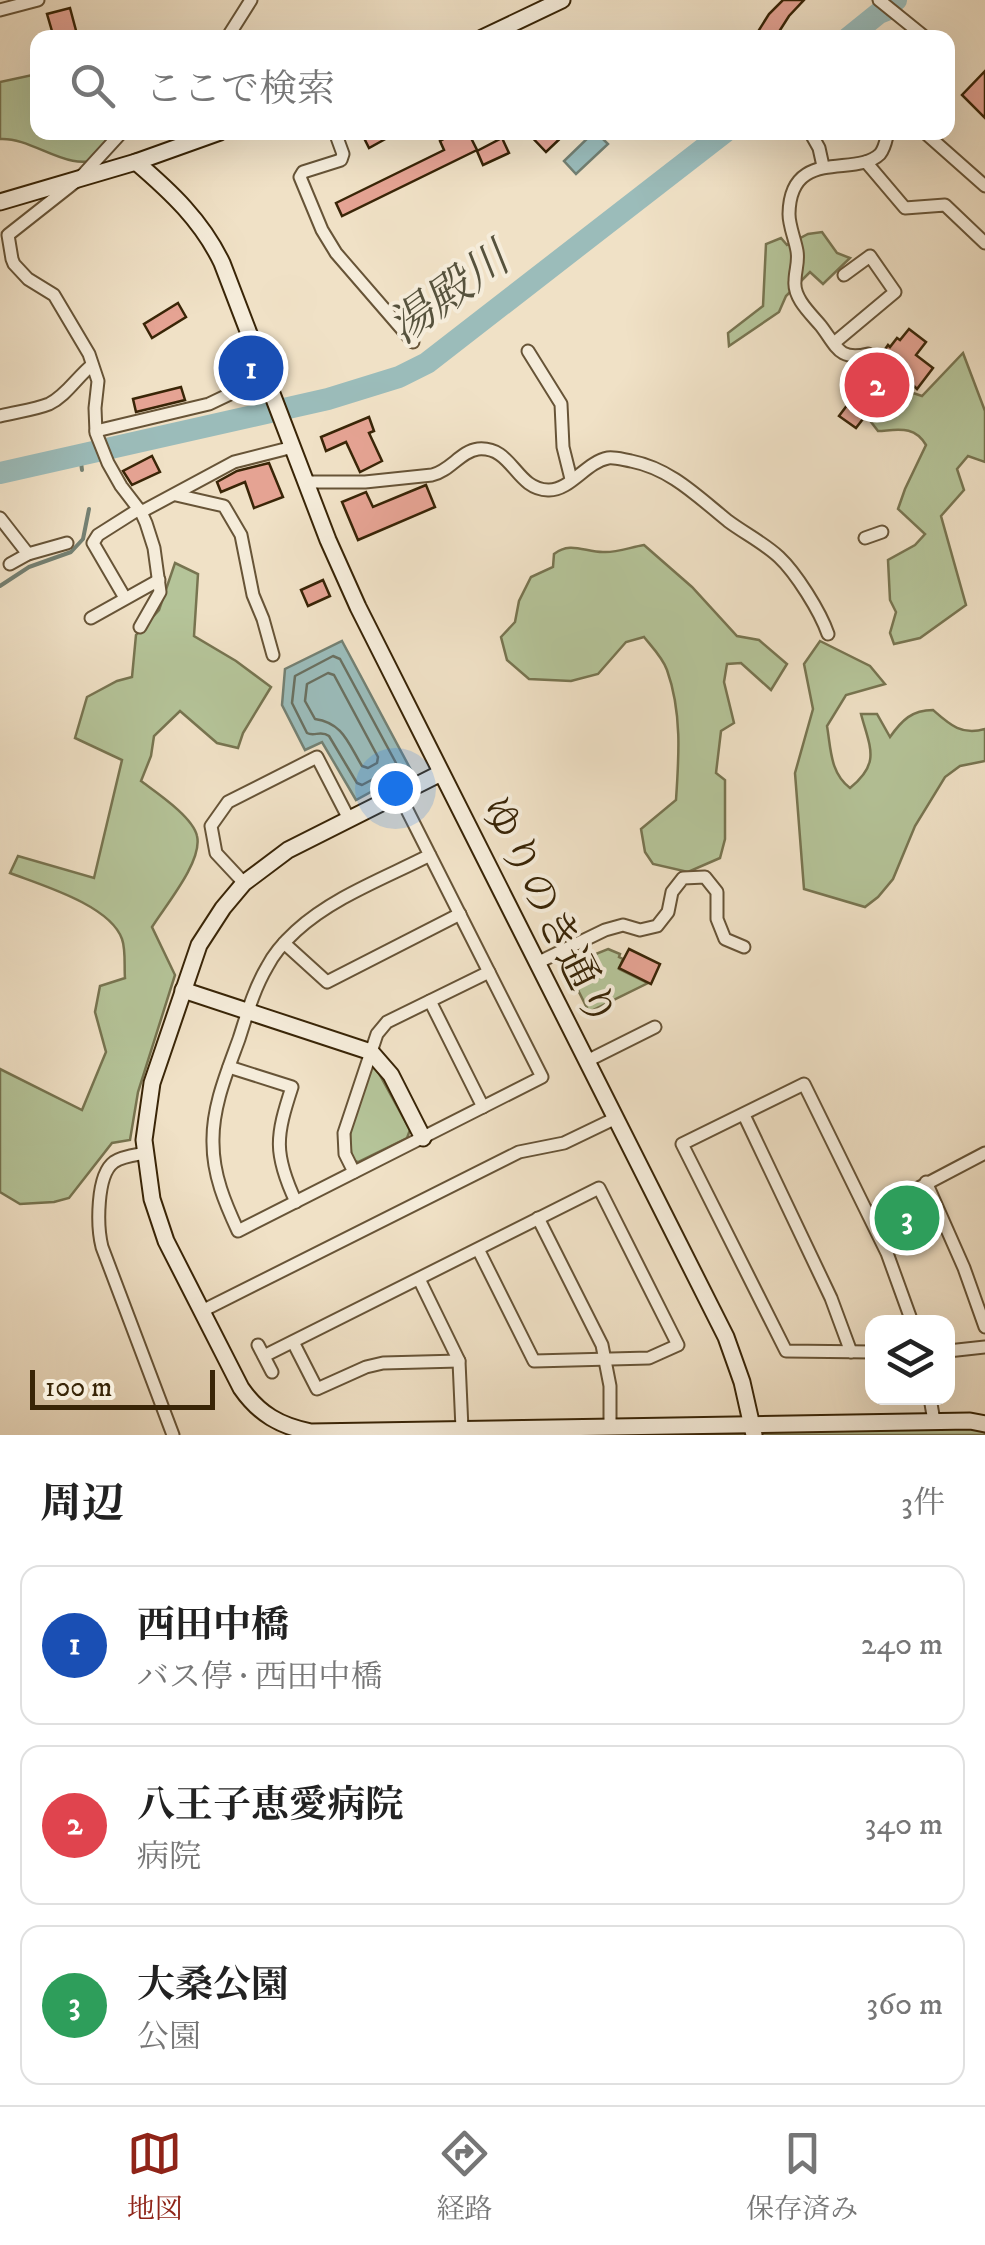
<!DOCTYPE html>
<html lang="ja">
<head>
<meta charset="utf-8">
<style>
  body { margin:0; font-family:"IM FELL DW Pica","Noto Serif JP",serif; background:#f2f2f2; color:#222 }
  .controls { position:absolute; right:30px; bottom:30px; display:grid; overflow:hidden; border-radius:20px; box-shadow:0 10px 40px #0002 }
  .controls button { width:90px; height:90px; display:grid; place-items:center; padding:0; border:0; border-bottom:2px solid #e0e0e0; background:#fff; color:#222; font:50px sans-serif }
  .scale { position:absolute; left:30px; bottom:25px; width:185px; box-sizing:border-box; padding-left:10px; border:5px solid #392507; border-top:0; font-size:28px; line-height:35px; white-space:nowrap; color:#392507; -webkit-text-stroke:8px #f5ecda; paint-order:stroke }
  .you { position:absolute; left:395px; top:788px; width:35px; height:35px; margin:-25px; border:8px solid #fff; border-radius:50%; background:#1a73e8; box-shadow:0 0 0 15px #1a73e833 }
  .badge { display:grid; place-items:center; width:65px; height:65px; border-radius:50%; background:#8f2418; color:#fff; font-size:32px; font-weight:700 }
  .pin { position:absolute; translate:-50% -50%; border:5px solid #fff; box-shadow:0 2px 10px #0006 }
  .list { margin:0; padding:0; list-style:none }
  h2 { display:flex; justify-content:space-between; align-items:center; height:130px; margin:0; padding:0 40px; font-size:42px }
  h2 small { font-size:32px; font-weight:400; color:#767676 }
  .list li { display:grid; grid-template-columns:65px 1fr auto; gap:30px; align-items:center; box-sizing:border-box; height:160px; margin:0 20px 20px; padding:0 20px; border:2px solid #e0e0e0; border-radius:20px }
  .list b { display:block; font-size:38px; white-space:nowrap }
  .list p { margin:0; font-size:32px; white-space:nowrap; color:#767676 }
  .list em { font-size:32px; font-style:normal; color:#767676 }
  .icon { flex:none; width:55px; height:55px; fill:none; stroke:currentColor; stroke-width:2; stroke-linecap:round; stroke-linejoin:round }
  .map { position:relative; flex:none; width:985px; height:1435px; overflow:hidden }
  .search { position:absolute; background:#fff; box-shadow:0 10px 40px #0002; left:30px; right:30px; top:30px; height:110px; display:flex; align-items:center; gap:25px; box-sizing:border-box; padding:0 35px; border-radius:20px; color:#767676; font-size:38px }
  .sheet { height:670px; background:#fff }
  nav { display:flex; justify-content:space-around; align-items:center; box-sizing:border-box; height:140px; border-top:2px solid #e0e0e0; background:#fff; font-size:28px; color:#767676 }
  nav a { display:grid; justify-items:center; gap:5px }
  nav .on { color:#8f2418 }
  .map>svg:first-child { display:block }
  .green { fill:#b5c499; stroke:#777450; stroke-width:2.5 }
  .water { fill:#9bbcba; stroke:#748072; stroke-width:2.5 }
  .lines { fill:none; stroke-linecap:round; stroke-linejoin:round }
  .shore { stroke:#6a7060; stroke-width:2.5 }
  .stream { stroke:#748072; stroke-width:4 }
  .river { stroke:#9bbcba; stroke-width:22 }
  .building { fill:#e5a393; stroke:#392507; stroke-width:2.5 }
  .street-casing { stroke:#675437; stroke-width:15 }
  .secondary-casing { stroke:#392507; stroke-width:19 }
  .street { stroke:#f5ecda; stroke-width:11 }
  .secondary { stroke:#f5ecda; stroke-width:15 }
  .labels { text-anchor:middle; stroke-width:8; stroke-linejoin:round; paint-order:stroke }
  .street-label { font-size:42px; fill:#392507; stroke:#f5ecda }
  .water-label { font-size:45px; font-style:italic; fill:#56523d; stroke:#f5ecda }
</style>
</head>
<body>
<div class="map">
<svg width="985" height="1435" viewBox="0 0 985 1435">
  <rect width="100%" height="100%" fill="#f0e1c6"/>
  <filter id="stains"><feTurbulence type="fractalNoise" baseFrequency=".002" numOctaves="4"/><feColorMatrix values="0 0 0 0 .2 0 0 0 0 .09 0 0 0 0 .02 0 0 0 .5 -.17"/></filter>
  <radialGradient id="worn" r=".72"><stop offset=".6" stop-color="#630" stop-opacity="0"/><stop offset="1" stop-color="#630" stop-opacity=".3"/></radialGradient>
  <g class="green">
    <path d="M37,74L38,132L124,133C118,140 110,153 102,157C69,175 34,137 0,139V82Z"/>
    <path d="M822,232L837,253L850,258L823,284L810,272L786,296L779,312L729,346L728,333L763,306L766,244L781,238L787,245L808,234Z"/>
    <path d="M963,353L985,411V462L968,456L957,469L964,490L941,516L966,605L920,638L894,644L890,633L896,612L890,600L888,560L915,545L925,534L898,509L905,489L926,445C914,425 898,430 878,431L868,418L895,387L922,396Z"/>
    <path d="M644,545L692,587L737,636L759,640L787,664L771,690L741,663L727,664L724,682L734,723L721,731L716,773L725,780V839L720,858L688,872L653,864L645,852L641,829L676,800C679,756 682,712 667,670C663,658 652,647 644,637L626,642L598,674L571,681L529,679L507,660L501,637L515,622L519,601L531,577L553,567L554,554C570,541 585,552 603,552C616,553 631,547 644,545Z"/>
    <path d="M175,563L198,574L194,636L236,661L271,687L243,733L238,748L217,743L180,711L154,736L151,756L141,781C157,793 193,817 197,836C203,861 165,906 152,927L175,975L138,1092L130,1140L112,1143L69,1198L54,1202L20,1204L0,1192V1069L82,1110L106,1052L95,1012L100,986L125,978C124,967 126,950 122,939C110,905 41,885 10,873L18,856L94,878L122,760L75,738L87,697L117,681L132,677L136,635L159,610Z"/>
    <path d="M820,641L870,666L885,684L846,695L827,726C831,749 830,773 850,788C881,763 870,748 861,714H877L890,737C902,720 912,710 933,710C950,725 962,736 985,729V761L960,766L945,777L915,826L893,879L878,897L865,907L804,889L795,773L813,709L804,664Z"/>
    <path d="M608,949L620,954L619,957L623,959L619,969L648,983L589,1012L566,966Z"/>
    <path d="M371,1068H376L410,1130L407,1138L358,1162L354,1161C341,1133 362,1095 371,1068Z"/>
    <path d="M925,1185L942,1223L890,1249L872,1214Z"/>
    <path d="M972,1427L985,1431V1435H572Z"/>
  </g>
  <g class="water">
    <path d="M594,132L597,133L608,144L576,174L564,161Z"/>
    <path d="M342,641L411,770L356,800L322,742L305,750L282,705L285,669Z"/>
  </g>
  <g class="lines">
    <g class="shore">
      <path d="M333,656L340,659L396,763L394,768L362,785L357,783L329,736C321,730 314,737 307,733L292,703L295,676Z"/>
      <path d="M328,673L334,675L378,757L377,763L368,768L362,766C348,743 343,723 315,719L305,701L307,684Z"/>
    </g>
    <g class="stream">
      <path d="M80,455L82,470"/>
      <path d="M0,586L29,567L71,552L83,539L89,509"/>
    </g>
    <g class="river">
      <path d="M848,38L879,13L889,9L892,3L896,0"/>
      <path d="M0,473L328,399L399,377L427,363L725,132"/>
    </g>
  </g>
  <g class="building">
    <path d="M783,0H804L789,16L775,38H754L769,14Z"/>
    <path d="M70,8L78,38H54L47,14Z"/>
    <path d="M985,71V118L962,95Z"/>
    <path d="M361,132H398L369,148Z"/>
    <path d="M457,132H468L477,150L342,216L336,203L444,150L440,141Z"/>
    <path d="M527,132H567L546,152Z"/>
    <path d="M502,138L509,153L483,165L477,151Z"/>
    <path d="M178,303L186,317L152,338L144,324Z"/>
    <path d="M909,329L926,342L916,355L933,368L917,389L914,386L911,390L895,377L856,428L839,416L878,364L876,362L888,345L890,347L897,338L900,340Z"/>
    <path d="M181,387L185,400L136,412L133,399Z"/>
    <path d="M369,417L374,431L369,433L382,461L360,472L346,442L326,451L321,437Z"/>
    <path d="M152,456L160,472L132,485L123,471Z"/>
    <path d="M269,463L283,497L254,508L245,482L221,492L217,482L237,471Z"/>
    <path d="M426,485L435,507L358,540L342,502L366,492L373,507Z"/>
    <path d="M323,580L330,596L308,606L301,590Z"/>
    <path d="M629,949L660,964L651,984L619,968Z"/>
  </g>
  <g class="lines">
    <g class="street-casing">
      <g id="street">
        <path d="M879,0L926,38"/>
        <path d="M0,10L38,0"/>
        <path d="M227,38L251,0"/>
        <path d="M122,132L79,179L8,235L12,259L14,264L28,279L54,295L89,354L98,381L95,408L96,433L108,463L121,486L141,512L146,523L154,548L160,592L140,627"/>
        <path d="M335,132L343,154L341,160L303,172L300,177L322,230L336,253L413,342"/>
        <path d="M810,132L819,148L823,166"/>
        <path d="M924,132L985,186"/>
        <path d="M866,162L905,208L945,205L985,243"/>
        <path d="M834,343L895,292L870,256L844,275"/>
        <path d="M528,351L561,404L563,447L571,479"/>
        <path d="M868,354C839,361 837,347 821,326C811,314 793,298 795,281C795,270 799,263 797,251C795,239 789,226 789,214C790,146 856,178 880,154C885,148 886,140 888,132"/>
        <path d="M0,416C15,412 34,410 49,404C66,396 77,377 92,365"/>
        <path d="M96,431L209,404L253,383L268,380"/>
        <path d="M306,482H365L432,475C450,471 461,451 478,449C513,446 515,489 548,490C570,491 586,462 608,458C615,457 624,460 631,461C671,469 697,496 728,521C744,533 764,543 779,557C796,573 820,611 828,634"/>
        <path d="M176,495L224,506L241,535L253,595L263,619L273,655"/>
        <path d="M141,512L234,462L293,447"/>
        <path d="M0,518L28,554"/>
        <path d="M865,538L882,532"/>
        <path d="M10,564L28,554L67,543"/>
        <path d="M125,598L93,543L98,535L139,509"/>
        <path d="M91,618L159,580"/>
        <path d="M399,794L542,1077L238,1231C225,1203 213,1175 213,1143C212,1107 227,1072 239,1039C247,1014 254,989 267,967C274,953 284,942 296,931C333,897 385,878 430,855"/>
        <path d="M244,883L216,853L211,826L228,802L317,757L349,819"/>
        <path d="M284,943L327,982L460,914"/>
        <path d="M537,963L605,930L623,925L640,930L657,926L668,912L672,892L683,878L705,877L717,892V919L725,939L744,947"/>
        <path d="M430,1001L483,1107"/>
        <path d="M587,1061L655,1027"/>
        <path d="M229,1067L292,1087C276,1136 273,1153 296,1202"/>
        <path d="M744,1115L831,1298L851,1352"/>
        <path d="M146,1153C136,1155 123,1156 114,1162C96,1175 97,1227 102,1247L173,1435"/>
        <path d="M354,1172L345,1154L344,1133L377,1034L387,1022L489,972"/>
        <path d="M926,1182L964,1268L985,1327"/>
        <path d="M869,1214L985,1153"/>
        <path d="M538,1218L602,1345L610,1386V1427"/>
        <path d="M419,1279L459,1361L462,1429"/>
        <path d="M202,1311L519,1152L564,1143L616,1118"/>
        <path d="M293,1342L317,1389L366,1367L383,1363L459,1361"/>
        <path d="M258,1345L272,1372"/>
        <path d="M948,1351L985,1347"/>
        <path d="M872,1352L786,1351L682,1144L804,1084L887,1253L912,1322"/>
        <path d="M264,1356L599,1188L678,1345L649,1358L534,1361L478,1249"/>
        <path d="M930,1398L934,1421"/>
      </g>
    </g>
    <g class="secondary-casing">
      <g id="secondary">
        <path d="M482,38L562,0"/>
        <path d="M136,162C171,192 202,221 222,263L328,540L358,607L726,1337L742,1382L754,1435"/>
        <path d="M0,202L136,162L220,132"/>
        <path d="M441,773L288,850L244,883L223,908L199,945L152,1083L144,1140L152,1199L166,1241L241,1388C259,1414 280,1426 311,1432L970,1421L985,1424"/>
        <path d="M183,990L371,1052L391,1075L423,1138"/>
      </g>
    </g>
    <use href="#street" class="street"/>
    <use href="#secondary" class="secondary"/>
  </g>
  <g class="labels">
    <g class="street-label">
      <text transform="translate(550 911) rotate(63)" y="15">ゆりのき通り</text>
    </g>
    <g class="water-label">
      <text transform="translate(448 292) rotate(-36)" y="16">湯殿川</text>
    </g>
  </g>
  <rect width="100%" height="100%" filter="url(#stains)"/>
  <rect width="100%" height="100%" fill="url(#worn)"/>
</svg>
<div class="controls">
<button><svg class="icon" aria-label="layers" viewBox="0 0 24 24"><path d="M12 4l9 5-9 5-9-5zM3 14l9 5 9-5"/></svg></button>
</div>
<div class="scale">100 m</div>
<div class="you"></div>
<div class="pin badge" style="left:251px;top:368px;background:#1a4fb4">1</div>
<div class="pin badge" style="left:877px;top:385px;background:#e0444e">2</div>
<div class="pin badge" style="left:907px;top:1218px;background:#2e9e5b">3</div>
<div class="search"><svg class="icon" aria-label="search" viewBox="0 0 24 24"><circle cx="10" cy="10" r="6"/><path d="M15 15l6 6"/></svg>ここで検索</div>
</div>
<section class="sheet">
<h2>周辺<small>3件</small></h2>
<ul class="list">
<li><span class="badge" style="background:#1a4fb4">1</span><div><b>西田中橋</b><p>バス停 · 西田中橋</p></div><em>240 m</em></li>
<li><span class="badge" style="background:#e0444e">2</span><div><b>八王子恵愛病院</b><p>病院</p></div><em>340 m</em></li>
<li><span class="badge" style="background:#2e9e5b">3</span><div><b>大桑公園</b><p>公園</p></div><em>360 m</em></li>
</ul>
</section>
<nav>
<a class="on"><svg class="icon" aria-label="map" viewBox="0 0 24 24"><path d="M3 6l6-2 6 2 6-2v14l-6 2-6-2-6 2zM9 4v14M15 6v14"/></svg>地図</a>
<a><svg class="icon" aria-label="directions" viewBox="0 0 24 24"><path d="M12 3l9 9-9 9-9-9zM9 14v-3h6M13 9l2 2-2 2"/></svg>経路</a>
<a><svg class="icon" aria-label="saved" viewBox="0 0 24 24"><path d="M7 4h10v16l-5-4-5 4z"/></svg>保存済み</a>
</nav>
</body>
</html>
